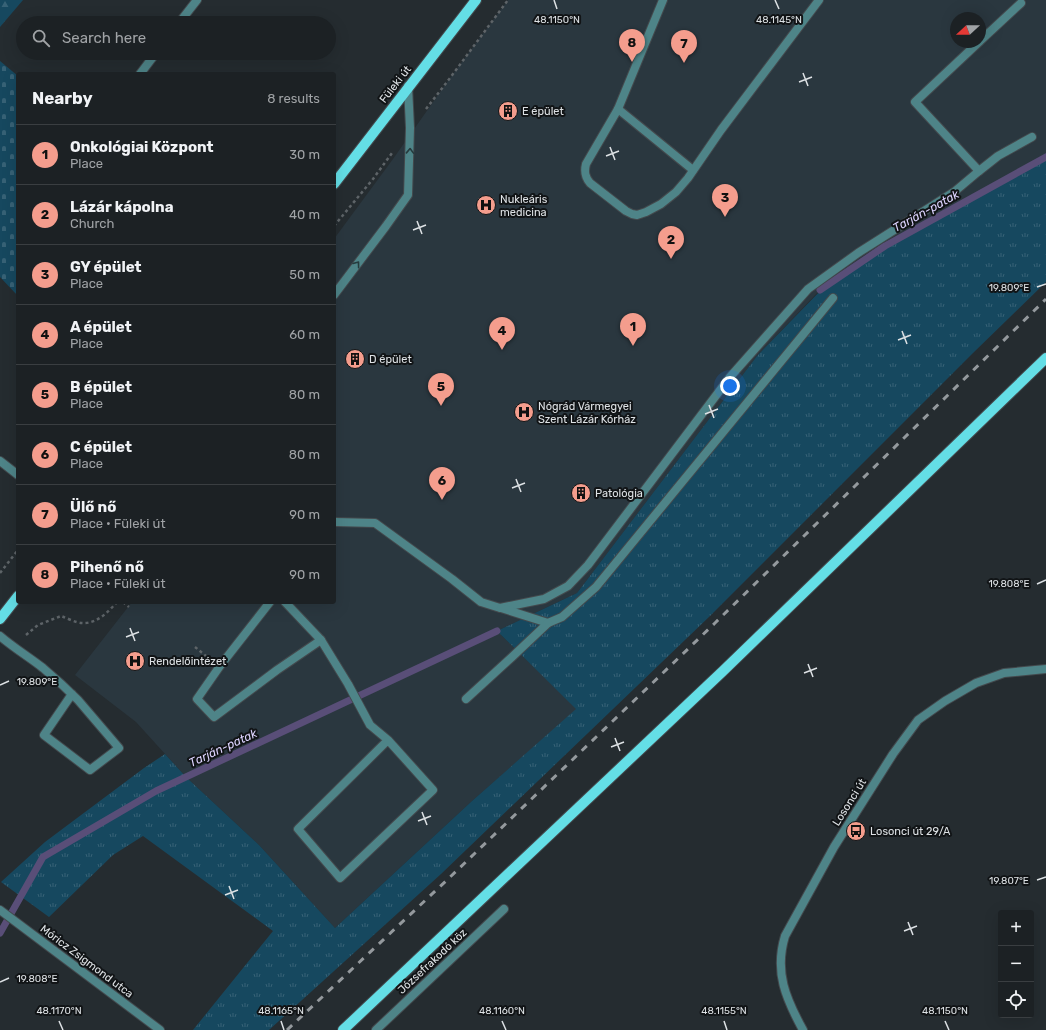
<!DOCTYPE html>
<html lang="en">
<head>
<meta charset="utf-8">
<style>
  body { margin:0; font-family:Rubik,sans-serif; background:#292e31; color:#f1f3f6 }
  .controls { position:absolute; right:12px; bottom:12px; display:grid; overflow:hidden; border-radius:4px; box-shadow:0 4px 16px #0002 }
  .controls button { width:36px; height:36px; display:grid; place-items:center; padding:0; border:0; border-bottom:1px solid #3a3e41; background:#1c2124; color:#f1f3f6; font:20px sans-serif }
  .compass { position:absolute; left:950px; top:12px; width:36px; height:36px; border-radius:50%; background:#1c2124; box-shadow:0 4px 16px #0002; rotate:249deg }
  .you { position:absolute; left:730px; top:386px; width:14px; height:14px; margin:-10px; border:3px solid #fff; border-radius:50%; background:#1a73e8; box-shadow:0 0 0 6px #1a73e833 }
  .badge { display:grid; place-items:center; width:26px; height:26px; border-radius:50%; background:#f49d8d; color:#111; font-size:13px; font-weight:700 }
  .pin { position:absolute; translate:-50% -33px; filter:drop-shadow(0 1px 2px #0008) }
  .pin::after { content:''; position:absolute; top:21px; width:14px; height:12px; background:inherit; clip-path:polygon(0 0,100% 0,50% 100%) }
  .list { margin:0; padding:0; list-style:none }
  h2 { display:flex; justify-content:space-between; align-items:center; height:52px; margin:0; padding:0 16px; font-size:17px }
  h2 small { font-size:13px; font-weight:400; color:#a0a3a6 }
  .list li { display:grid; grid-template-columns:26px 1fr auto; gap:12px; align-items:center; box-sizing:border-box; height:60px; padding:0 16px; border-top:1px solid #3a3e41 }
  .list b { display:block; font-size:15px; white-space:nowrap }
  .list p { margin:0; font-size:13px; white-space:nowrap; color:#a0a3a6 }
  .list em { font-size:13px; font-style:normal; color:#a0a3a6 }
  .icon { flex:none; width:22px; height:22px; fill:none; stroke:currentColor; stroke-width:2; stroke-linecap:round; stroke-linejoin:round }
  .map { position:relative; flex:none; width:1046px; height:1030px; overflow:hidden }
  .search { position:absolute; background:#1c2124; box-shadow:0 4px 16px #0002; left:16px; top:16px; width:320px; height:44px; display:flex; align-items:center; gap:10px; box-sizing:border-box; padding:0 14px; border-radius:22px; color:#a0a3a6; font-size:15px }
  .panel { position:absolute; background:#1c2124; box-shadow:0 4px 16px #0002; left:16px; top:72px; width:320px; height:532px; border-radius:4px }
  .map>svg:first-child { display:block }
  .built { fill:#2a373f; fill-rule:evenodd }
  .grass { fill:url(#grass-tufts) }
  .forest { fill:url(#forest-firs) }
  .cemetery { fill:url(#cemetery-stones) }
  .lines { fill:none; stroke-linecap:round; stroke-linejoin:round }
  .stream { stroke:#594e78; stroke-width:7 }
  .service-casing { stroke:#43494d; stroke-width:10 }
  .minor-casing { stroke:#43494d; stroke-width:10 }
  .primary-casing { stroke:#43494d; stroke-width:12 }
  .path { stroke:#5e6468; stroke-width:2.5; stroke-dasharray:3 3; stroke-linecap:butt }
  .service { stroke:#4e8488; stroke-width:8 }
  .minor { stroke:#4e8488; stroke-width:8 }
  .primary { stroke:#64dee6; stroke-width:10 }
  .rail { stroke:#94999d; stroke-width:3; stroke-dasharray:7 7; stroke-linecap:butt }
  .oneway { stroke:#263b3e }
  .ticks { fill:none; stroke:#dee2e5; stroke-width:1.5 }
  .labels { text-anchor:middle; stroke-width:4; stroke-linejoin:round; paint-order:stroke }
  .street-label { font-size:11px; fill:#dee2e5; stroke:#111416 }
  .poi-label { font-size:11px; fill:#dee2e5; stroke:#111416; text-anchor:start }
  .water-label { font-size:12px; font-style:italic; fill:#ded4ff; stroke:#111416 }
  .ticks-label { font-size:10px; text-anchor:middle; fill:#dee2e5; stroke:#111416; stroke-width:4; stroke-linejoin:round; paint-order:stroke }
</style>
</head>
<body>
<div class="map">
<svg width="1046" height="1030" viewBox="0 0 1046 1030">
  <defs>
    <pattern id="grass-tufts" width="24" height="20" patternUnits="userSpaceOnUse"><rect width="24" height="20" fill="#16485f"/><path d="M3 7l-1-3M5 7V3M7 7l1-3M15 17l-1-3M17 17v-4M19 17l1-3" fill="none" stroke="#376276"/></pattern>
    <pattern id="forest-firs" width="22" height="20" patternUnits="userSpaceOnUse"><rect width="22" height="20" fill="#16485f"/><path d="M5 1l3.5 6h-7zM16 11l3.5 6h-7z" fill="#376276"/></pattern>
    <pattern id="cemetery-stones" width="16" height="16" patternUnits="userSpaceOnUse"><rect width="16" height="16" fill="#16485f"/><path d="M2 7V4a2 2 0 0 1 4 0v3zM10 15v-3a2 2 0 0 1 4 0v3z" fill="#376276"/></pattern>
  </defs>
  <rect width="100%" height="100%" fill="#252c30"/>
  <path class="built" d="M508,0H1046V157L885,246L820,290L757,356L577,593L497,631L577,709L472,801L335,928L259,845L186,777L136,722L75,675L132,602H334V239L393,159L450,78ZM956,18H980V42H956Z"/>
  <path class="grass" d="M1046,157V282L973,353L710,616L441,874L269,1030H193L273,931L143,836L113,855L49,917L1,882L45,842L144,768L165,754L186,777L259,845L335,928L472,801L576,709L497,631L577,593L757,356L823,288L885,246Z"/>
  <path class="forest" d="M0,0H23L0,27Z"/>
  <path class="cemetery" d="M0,61L18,76V296L0,277Z"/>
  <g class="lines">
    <g class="stream">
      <path d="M820,290L885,246L1046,157"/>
      <path d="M0,933L43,857L156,791L497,631"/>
    </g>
    <g class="service-casing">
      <g id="service">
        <path d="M663,0L618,109L586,164C584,172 585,177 590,183L626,211L632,214L637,215L646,212L661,204L676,192L688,178L721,130L819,0"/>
        <path d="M980,41L1021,3"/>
        <path d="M618,109L693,170"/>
        <path d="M979,171L998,156L1032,137"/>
        <path d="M334,295L386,226L408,195L410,128L408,86"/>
        <path d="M335,522L375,523L452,579L481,602L500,608L544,599L568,586L588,565L730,377L808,289L858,253L954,192L979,171L915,102L979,42"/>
        <path d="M270,602L220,666L197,699L214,717L277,670L321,640L285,602"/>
        <path d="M501,608L548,623L562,617L596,587L833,298"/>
        <path d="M0,636C14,648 29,657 43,668C55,678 67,689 78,700L119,748L90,770L44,735L72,694"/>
        <path d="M321,640L348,684L370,725L388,740L298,829L340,878L433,790L388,740"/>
        <path d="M466,699L512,657L548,623"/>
      </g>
    </g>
    <g class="minor-casing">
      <g id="minor">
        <path d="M179,23L197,0"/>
        <path d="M140,74L156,53"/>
        <path d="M0,461L18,475"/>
        <path d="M0,910L160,1030"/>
        <path d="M376,1030L504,909"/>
        <path d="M803,1030C786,999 774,972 785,936L834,847L893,754L918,720L945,701L976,683L1004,673L1046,669"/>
      </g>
    </g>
    <g class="primary-casing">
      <g id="primary">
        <path d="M334,184L476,0"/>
        <path d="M0,619L18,596"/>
        <path d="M343,1030L723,671L1046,358"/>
      </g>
    </g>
    <g class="path">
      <path d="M426,109L450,78L508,0"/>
      <path d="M334,226L373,179L392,153"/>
      <path d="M0,573L18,550"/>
      <path d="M123,602L129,607"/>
      <path d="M26,635L38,625L61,616C67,618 76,623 82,623C97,624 108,612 117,602"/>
      <path d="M195,647L206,656"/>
    </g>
    <use href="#service" class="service"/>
    <use href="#minor" class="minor"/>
    <use href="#primary" class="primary"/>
    <path class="rail" d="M287,1030L447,880L715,623L1046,299"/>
  </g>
  <defs><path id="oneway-chevron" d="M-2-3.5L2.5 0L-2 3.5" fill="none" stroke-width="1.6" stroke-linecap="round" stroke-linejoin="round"/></defs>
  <g class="oneway">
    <use href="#oneway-chevron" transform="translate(410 151) rotate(-88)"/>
    <use href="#oneway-chevron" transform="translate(357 264) rotate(-53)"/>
  </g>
  <path class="ticks" d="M554,0L557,9M775,0L779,9M803,73L808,86M799,82L812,77M610,147L615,160M606,156L619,151M417,221L422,234M413,230L426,225M1037,287L1046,284M902,331L907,344M898,340L911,335M709,405L714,418M705,414L718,409M516,479L521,492M512,488L525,483M1037,584L1046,580M130,628L135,641M126,637L139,632M808,664L813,677M804,673L817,668M0,685L9,681M615,738L620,751M611,747L624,742M422,812L427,825M418,821L431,816M1037,880L1046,877M229,886L234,899M225,895L238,890M908,922L913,935M904,931L917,926M0,982L9,978M59,1021L63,1030M281,1021L284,1030M502,1021L506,1030M724,1021L727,1030M945,1021L949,1030"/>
  <defs>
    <g id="building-disc" transform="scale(1)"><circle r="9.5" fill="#f49d8d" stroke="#111416"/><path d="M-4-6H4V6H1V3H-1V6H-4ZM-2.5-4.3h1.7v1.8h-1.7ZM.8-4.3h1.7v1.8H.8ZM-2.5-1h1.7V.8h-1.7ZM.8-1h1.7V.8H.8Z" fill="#111"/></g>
    <g id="hospital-disc" transform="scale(1)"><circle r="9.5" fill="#f49d8d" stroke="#111416"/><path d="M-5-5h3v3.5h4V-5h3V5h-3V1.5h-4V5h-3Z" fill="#111"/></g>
    <g id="bus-disc" transform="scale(1)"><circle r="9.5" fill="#f49d8d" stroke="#111416"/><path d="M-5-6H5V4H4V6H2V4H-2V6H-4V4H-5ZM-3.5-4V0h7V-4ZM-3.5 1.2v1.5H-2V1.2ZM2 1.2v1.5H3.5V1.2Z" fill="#111"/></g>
  </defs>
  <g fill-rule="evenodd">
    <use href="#building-disc" x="508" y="111"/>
    <use href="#hospital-disc" x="486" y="205"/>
    <use href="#building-disc" x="355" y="359"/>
    <use href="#hospital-disc" x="524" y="412"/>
    <use href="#building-disc" x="581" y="493"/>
    <use href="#hospital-disc" x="135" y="661"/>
    <use href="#bus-disc" x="856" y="831"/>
  </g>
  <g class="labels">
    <g class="street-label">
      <text transform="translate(395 84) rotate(-52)" y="4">Füleki út</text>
      <text transform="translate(849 802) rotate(-58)" y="4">Losonci út</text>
      <text transform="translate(87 961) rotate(37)" y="4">Móricz Zsigmond utca</text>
      <text transform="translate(432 961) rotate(-43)" y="4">Józsefrakodó köz</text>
    </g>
    <g class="poi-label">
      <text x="522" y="115">E épület</text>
      <text x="500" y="203">Nukleáris<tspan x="500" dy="13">medicina</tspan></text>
      <text x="369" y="363">D épület</text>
      <text x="538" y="410">Nógrád Vármegyei<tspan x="538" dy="13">Szent Lázár Kórház</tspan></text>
      <text x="595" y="497">Patológia</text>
      <text x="149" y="665">Rendelőintézet</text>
      <text x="870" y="835">Losonci út 29/A</text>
    </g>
    <g class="water-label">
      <text transform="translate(926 211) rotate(-29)" y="4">Tarján-patak</text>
      <text transform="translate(223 748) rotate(-25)" y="4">Tarján-patak</text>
    </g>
  </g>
  <g class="ticks-label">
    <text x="557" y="23">48.1150°N</text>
    <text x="779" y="23">48.1145°N</text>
    <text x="1009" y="291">19.809°E</text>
    <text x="1009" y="587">19.808°E</text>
    <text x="37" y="685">19.809°E</text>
    <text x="1009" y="884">19.807°E</text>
    <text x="37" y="982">19.808°E</text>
    <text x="59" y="1014">48.1170°N</text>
    <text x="281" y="1014">48.1165°N</text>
    <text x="502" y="1014">48.1160°N</text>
    <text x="724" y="1014">48.1155°N</text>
    <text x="945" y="1014">48.1150°N</text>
  </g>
</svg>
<div class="controls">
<button>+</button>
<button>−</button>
<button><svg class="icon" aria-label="locate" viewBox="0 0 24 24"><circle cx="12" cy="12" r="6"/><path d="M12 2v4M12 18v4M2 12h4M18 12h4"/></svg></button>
</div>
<svg class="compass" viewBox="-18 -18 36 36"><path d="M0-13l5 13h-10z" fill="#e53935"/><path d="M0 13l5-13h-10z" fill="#a0a3a6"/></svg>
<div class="you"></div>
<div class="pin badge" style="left:633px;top:346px">1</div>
<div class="pin badge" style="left:671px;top:259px">2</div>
<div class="pin badge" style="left:725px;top:217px">3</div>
<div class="pin badge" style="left:502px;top:350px">4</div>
<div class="pin badge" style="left:441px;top:406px">5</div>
<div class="pin badge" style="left:442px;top:500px">6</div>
<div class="pin badge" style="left:684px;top:63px">7</div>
<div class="pin badge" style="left:632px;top:62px">8</div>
<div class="search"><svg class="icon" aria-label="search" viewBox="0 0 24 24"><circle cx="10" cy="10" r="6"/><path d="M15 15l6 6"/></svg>Search here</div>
<section class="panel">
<h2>Nearby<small>8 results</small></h2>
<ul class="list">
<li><span class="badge">1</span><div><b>Onkológiai Központ</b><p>Place</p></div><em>30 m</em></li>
<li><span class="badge">2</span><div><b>Lázár kápolna</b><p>Church</p></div><em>40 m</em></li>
<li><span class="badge">3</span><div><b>GY épület</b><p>Place</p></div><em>50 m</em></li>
<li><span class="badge">4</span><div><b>A épület</b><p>Place</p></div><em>60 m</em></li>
<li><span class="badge">5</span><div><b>B épület</b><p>Place</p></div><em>80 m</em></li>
<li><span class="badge">6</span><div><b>C épület</b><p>Place</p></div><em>80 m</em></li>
<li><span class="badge">7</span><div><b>Ülő nő</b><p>Place · Füleki út</p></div><em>90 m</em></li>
<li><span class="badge">8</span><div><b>Pihenő nő</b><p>Place · Füleki út</p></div><em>90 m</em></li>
</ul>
</section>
</div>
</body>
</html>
